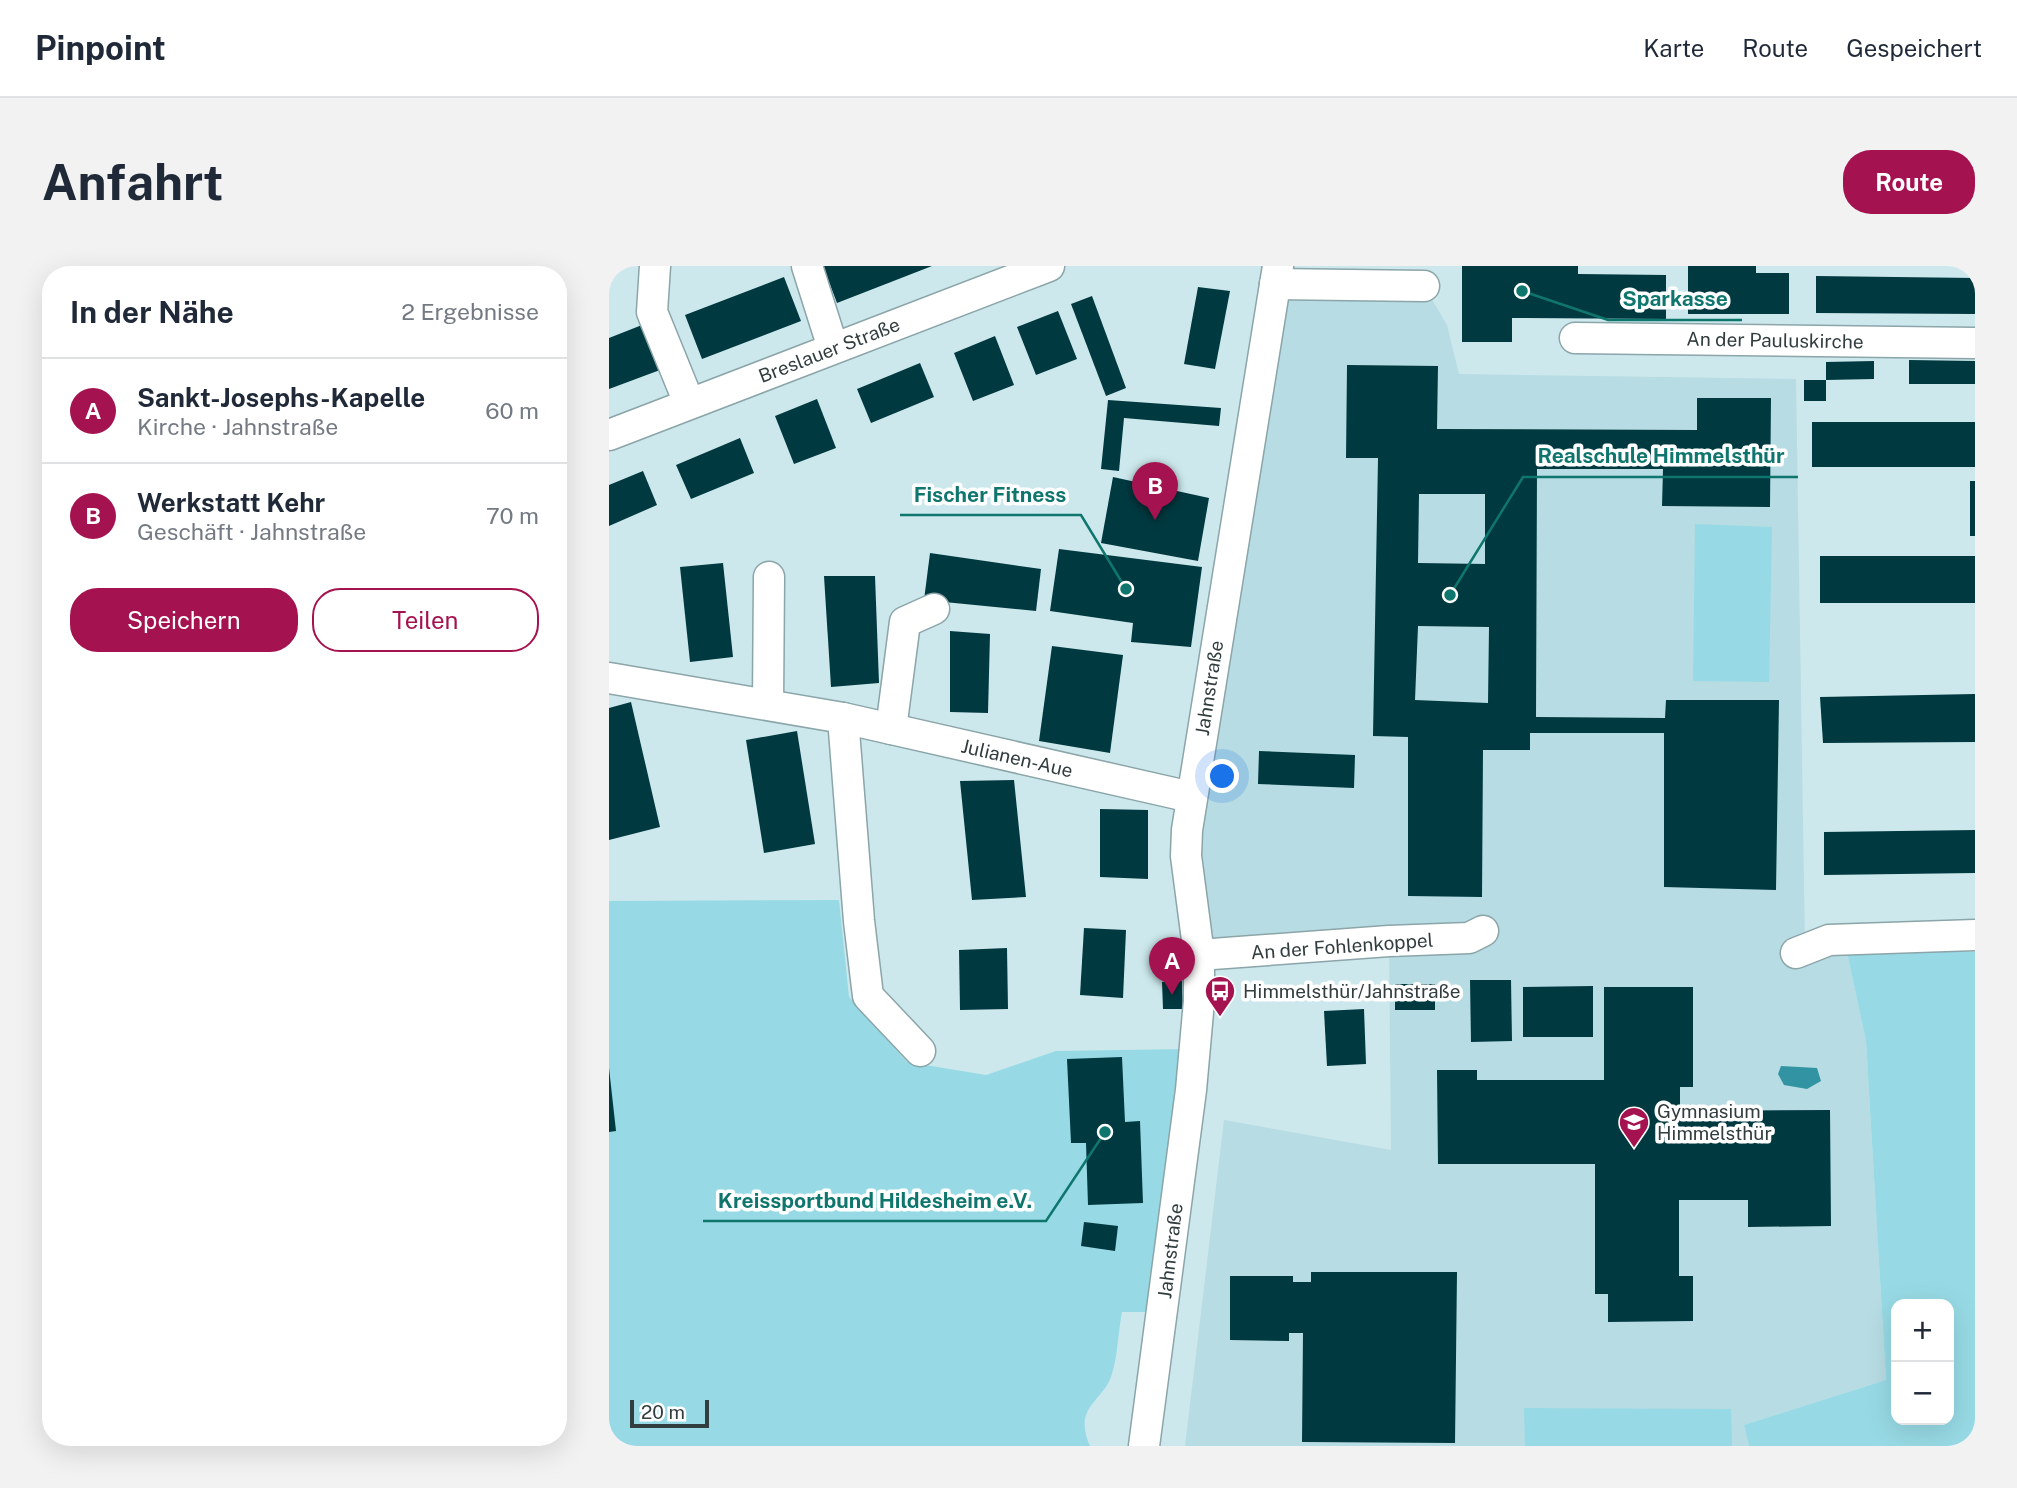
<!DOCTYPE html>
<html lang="de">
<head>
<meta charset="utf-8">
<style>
  body { margin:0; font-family:"Public Sans",sans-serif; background:#f2f2f3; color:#1f2937 }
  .controls { position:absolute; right:21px; bottom:21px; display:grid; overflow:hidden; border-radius:14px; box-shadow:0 7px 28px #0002 }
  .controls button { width:63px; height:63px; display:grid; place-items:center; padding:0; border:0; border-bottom:2px solid #e0e1e3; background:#fff; color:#1f2937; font:35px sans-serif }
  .scale { position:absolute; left:21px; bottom:18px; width:79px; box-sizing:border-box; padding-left:7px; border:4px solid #323d3f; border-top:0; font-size:19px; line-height:24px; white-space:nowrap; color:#323d3f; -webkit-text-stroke:5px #fff; paint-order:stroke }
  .you { position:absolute; left:614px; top:511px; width:24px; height:24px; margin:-18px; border:5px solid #fff; border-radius:50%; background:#1a73e8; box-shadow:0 0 0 10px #1a73e833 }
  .badge { display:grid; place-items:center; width:46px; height:46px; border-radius:50%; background:#a51250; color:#fff; font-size:23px; font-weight:700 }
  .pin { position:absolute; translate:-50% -58px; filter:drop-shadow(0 2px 4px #0008) }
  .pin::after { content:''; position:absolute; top:37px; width:24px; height:21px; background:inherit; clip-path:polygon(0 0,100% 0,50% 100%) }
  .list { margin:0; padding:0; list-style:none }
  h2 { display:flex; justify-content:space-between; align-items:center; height:91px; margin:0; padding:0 28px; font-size:30px }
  h2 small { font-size:23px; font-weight:400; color:#747a83 }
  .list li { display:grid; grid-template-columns:46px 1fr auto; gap:21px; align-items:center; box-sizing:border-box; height:105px; padding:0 28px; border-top:2px solid #e0e1e3 }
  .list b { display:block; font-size:26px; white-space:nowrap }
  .list p { margin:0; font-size:23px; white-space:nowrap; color:#747a83 }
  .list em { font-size:23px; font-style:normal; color:#747a83 }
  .actions { display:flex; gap:14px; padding:21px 28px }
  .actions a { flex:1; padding:16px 0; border:2px solid #a51250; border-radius:28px; text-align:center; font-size:24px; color:#a51250 }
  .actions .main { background:#a51250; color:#fff }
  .map { position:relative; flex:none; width:1366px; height:1180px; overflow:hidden; border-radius:28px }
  header { display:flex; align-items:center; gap:42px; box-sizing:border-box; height:98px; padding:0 35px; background:#fff; border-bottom:2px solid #e0e1e3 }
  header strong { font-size:33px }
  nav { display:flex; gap:38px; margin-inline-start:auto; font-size:24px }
  .intro { display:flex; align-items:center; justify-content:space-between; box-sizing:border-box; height:168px; padding:0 42px }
  h1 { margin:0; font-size:49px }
  .button { padding:18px 32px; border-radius:28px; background:#a51250; color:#fff; font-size:24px; font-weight:700 }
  main { display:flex; gap:42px; padding:0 42px }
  aside { flex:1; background:#fff; border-radius:28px; box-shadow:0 7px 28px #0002 }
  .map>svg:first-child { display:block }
  .built { fill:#b7dce3 }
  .green { fill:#97dae5; fill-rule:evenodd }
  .water { fill:#3294a3 }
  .building { fill:#003940; fill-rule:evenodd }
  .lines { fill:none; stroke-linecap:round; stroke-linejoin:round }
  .minor-casing { stroke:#8ba5a9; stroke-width:33 }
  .minor { stroke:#fff; stroke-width:30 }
  .labels { text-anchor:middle; stroke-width:7; stroke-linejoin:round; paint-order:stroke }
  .street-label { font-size:19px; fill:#323d3f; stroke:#fff }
  .poi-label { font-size:19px; fill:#323d3f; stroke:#fff; text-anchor:start }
  .leader { fill:none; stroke:#0f766e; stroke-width:2.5 }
  .callout-dot { fill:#0f766e; stroke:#fff; stroke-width:2.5 }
  .callout-label { font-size:21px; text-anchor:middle; font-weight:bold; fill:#0f766e; stroke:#fff; stroke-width:7; stroke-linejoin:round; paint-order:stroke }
</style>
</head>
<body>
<header>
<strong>Pinpoint</strong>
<nav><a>Karte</a><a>Route</a><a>Gespeichert</a></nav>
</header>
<div class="intro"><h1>Anfahrt</h1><a class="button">Route</a></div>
<main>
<aside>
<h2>In der Nähe<small>2 Ergebnisse</small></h2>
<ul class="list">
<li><span class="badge">A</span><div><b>Sankt-Josephs-Kapelle</b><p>Kirche · Jahnstraße</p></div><em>60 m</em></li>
<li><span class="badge">B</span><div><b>Werkstatt Kehr</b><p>Geschäft · Jahnstraße</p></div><em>70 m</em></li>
</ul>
<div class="actions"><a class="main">Speichern</a><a>Teilen</a></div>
</aside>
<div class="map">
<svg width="1366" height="1180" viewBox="0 0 1366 1180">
  <rect width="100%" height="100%" fill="#cce8ec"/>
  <path class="built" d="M666,18L815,20L838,59L850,108L1187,113L1196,682L1238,686L1257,775L1277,1114L1135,1159L1140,1180H576L615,854L782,884L780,675L590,689L579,615Z"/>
  <g class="green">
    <path d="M1086,258L1163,261L1160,416L1084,415Z"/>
    <path d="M230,634L240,731L298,796L377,809L447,785L579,783L542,1046H513C509,1066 509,1091 502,1111C492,1137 464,1141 481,1180H0V635Z"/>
    <path d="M1238,686H1366V1180H1140L1135,1159L1277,1114L1257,775ZM1287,1038H1340V1154H1287Z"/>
    <path d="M915,1142L1122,1143L1123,1180H916Z"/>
  </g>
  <path class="water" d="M1172,800L1208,802L1212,815L1198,823L1175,819L1169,808Z"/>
  <g class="building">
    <path d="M214,0H323L228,37Z"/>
    <path d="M853,0H969V8L1057,9V53L903,52V76H853Z"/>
    <path d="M1079,0H1147V7H1180V48H1079Z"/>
    <path d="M1207,10L1366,12V48L1207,47Z"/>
    <path d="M175,11L192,55L93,93L76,49Z"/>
    <path d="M589,21L621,25L606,103L575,98Z"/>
    <path d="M483,30L517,122L497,130L462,38Z"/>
    <path d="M449,45L468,93L427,109L408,61Z"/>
    <path d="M33,59L51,104L0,123V72Z"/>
    <path d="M386,70L405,119L364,135L345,87Z"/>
    <path d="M1300,94L1366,95V118H1300Z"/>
    <path d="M1265,95V113L1217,114V96Z"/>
    <path d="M311,97L325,131L262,157L248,123Z"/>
    <path d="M738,99L829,100L828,163L1088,164V132H1162L1161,241L1053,240L1054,203H928L927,451L1056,452L1057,434H1170L1167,624L1055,621V467H921V484H874L873,631L799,630V471L764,470L769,192H737ZM810,228H876V298L809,297ZM809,360L880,361L879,437L806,434Z"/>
    <rect x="1195" y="114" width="22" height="21"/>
    <path d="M208,133L227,182L185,198L166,150Z"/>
    <path d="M499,134L612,142L610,160L515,152L510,205L492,203Z"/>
    <rect x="1203" y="156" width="163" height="45"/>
    <path d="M131,172L145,207L82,233L67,199Z"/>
    <path d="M34,205L48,239L0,260V219Z"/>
    <path d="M504,211L600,232L589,295L492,277Z"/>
    <rect x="1361" y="215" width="5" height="55"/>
    <path d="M450,283L593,301L582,381L522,376L524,357L441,345Z"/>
    <path d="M321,287L432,303L427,345L315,334Z"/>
    <rect x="1211" y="290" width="155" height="47"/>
    <path d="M114,297L124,391L81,396L71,301Z"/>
    <path d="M215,310H266L270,417L222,421Z"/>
    <path d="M341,365L381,368L379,447L341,446Z"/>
    <path d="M443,380L514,389L501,487L430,475Z"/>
    <path d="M1366,428V476L1214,477L1211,431Z"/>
    <path d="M22,436L51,561L0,574V442Z"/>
    <path d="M188,465L206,578L155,587L137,474Z"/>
    <path d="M650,485L746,489L745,522L649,518Z"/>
    <path d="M405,514L417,631L363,634L351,515Z"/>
    <path d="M491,543L539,544V613L491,611Z"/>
    <path d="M1366,564V607L1215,609V566Z"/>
    <path d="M475,662L517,664L514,732L471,729Z"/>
    <path d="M398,682L399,743L351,744L350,684Z"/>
    <path d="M861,714H902L903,775L862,776Z"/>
    <path d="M573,715L574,743H554L553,716Z"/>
    <rect x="786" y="718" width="40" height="26"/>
    <path d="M984,720V771H914V721Z"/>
    <path d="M995,721H1084V821H1071V845L1221,844L1222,960L1139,961V934H1070V1010H1084V1055L999,1056V1028H986V898H829L828,804H868V814H995Z"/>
    <path d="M755,743L757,798L718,800L715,745Z"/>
    <path d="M513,791L516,856L531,855L534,937L479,939L477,877H462L458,793Z"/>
    <path d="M0,802L7,865L0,866Z"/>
    <path d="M475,956L509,960L506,985L472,980Z"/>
    <path d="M702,1006H848L846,1177L693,1176L694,1067H680V1075L621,1074V1010H684V1016H702Z"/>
  </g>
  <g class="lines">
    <g class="minor-casing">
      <g id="minor">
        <path d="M46,0L43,46L80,137"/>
        <path d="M198,0L224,82"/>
        <path d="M666,18L815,20"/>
        <path d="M966,72L1366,77"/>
        <path d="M0,169L440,0"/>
        <path d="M0,412L234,452"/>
        <path d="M159,438L160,311"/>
        <path d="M282,463L296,356L325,343"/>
        <path d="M1187,687L1220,674L1366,669"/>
        <path d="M590,689L780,675L860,672L874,665"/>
        <path d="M311,785L259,730L250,655L234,452L582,531"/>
        <path d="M535,1180L582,824L590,735V689L577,590L578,564L669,0"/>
      </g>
    </g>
    <use href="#minor" class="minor"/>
  </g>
  <defs>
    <g id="bus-pin" transform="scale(1.575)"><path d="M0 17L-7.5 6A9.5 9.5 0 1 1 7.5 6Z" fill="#a51250" stroke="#fff"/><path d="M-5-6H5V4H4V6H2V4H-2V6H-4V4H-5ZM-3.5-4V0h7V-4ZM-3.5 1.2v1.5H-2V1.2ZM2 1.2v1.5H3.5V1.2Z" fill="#fff"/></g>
    <g id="school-pin" transform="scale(1.575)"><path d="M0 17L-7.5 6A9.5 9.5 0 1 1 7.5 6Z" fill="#a51250" stroke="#fff"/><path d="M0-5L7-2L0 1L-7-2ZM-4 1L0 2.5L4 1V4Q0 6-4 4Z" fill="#fff"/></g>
  </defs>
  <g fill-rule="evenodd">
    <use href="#bus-pin" x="611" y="725"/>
    <use href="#school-pin" x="1025" y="856"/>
  </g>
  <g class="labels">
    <g class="street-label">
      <text transform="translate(1166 74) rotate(1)" y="7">An der Pauluskirche</text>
      <text transform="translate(220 84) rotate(-21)" y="7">Breslauer Straße</text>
      <text transform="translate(600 422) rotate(-81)" y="7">Jahnstraße</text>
      <text transform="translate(408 492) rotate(13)" y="7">Julianen-Aue</text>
      <text transform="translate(733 680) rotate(-4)" y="7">An der Fohlenkoppel</text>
      <text transform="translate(561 985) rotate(-83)" y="7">Jahnstraße</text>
    </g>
    <g class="poi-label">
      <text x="634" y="732">Himmelsthür/Jahnstraße</text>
      <text x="1048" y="852">Gymnasium<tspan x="1048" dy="22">Himmelsthür</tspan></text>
    </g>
  </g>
  <path class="leader" d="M913 25L999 54H1133M841 329L914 211H1189M517 323L472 249H291M496 866L437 955H94"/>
  <g class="callout-dot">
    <circle cx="913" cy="25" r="7"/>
    <circle cx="841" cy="329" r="7"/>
    <circle cx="517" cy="323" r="7"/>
    <circle cx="496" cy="866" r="7"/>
  </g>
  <g class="callout-label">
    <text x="1066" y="40">Sparkasse</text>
    <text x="1052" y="197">Realschule Himmelsthür</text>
    <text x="381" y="236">Fischer Fitness</text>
    <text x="266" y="942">Kreissportbund Hildesheim e.V.</text>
  </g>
</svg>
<div class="controls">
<button>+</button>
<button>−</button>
</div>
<div class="scale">20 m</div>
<div class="you"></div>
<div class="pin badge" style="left:563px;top:729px">A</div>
<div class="pin badge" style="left:546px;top:254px">B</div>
</div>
</main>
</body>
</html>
